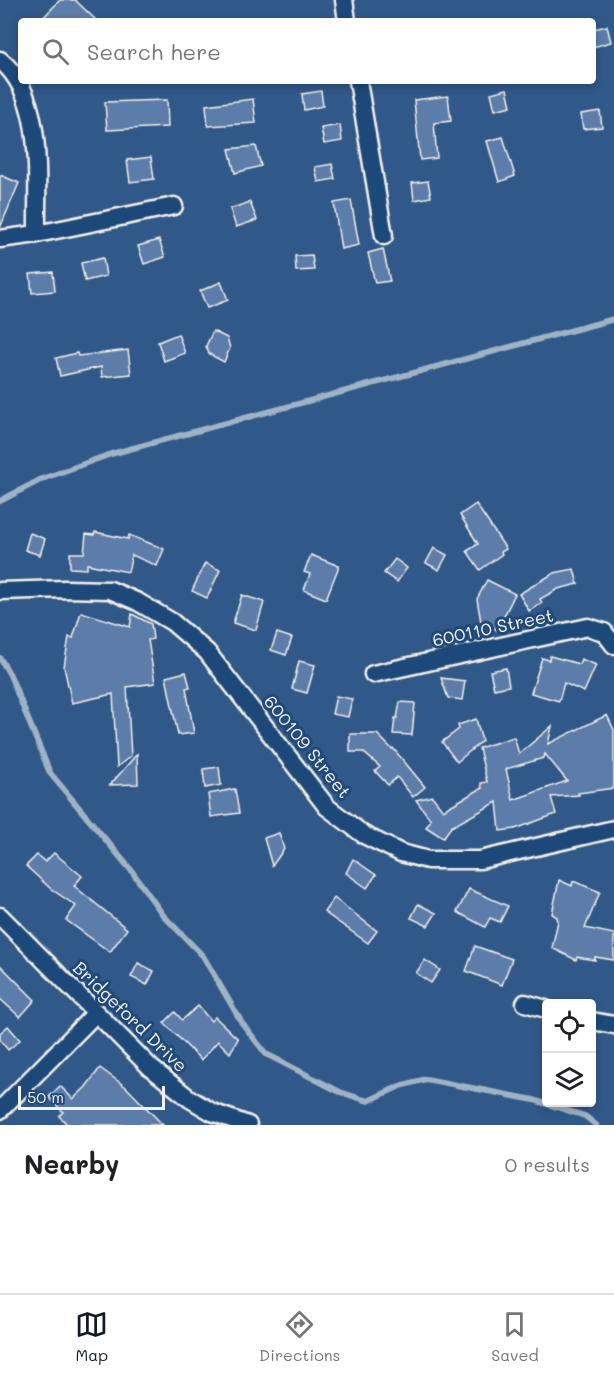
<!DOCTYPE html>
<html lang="en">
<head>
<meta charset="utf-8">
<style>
  body { margin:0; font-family:Mali,sans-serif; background:#f6f6f6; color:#202124 }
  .controls { position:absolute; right:18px; bottom:18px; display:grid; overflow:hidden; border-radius:6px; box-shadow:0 3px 9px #0003 }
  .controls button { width:54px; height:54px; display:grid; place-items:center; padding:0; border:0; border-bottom:2px solid #e0e0e0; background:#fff; color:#202124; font:30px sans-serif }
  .scale { position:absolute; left:18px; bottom:15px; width:147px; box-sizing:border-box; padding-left:6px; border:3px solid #f4f1e8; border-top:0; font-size:16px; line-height:21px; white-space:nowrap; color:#f4f1e8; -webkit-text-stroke:4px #1f4a7a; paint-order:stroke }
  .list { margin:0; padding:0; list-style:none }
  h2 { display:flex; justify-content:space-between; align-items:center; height:78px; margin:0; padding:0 24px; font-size:26px }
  h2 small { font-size:20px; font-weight:400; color:#757577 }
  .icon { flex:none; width:33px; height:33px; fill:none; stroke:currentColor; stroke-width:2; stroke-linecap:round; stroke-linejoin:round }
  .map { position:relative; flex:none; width:614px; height:1125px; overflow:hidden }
  .search { position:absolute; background:#fff; box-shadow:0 3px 9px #0003; left:18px; right:18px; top:18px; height:66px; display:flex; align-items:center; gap:15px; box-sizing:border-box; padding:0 21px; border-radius:6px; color:#757577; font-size:22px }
  .sheet { height:168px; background:#fff }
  nav { display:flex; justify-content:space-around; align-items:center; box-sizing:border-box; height:84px; border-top:2px solid #e0e0e0; background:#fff; font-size:16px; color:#757577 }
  nav a { display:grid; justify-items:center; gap:3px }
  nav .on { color:#111827 }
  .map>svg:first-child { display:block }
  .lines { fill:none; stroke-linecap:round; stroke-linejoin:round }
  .stream { stroke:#9fb3c6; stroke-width:6 }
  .building { fill:#5c7caa; stroke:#f4f1e8; stroke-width:1.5; fill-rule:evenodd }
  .street-casing { stroke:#f4f1e8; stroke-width:21 }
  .street { stroke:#1f4a7a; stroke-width:16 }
  .labels { text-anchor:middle; stroke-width:6; stroke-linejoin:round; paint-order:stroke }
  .street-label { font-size:18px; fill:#f4f1e8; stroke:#1f4a7a }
</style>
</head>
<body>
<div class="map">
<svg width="614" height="1125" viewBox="0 0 614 1125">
  <rect width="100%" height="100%" fill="#305888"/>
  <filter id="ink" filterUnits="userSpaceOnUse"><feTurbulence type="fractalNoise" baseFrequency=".0167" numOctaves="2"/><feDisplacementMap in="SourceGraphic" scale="12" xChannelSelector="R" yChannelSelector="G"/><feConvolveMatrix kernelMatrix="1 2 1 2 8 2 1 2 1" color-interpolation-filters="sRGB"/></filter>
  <g filter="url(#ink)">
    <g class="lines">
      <g class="stream">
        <path d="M0,501L42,479L111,454L614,319"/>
        <path d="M0,658L10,675L50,773L131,870L163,915L203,956L242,1023L266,1054L340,1092L368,1101L400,1086L426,1079L534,1100L585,1116L596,1125"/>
      </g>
    </g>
    <g class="building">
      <path d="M60,0H75L97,21H40Z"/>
      <path d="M607,26L611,42L593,47V29Z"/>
      <path d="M507,89L511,106L495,110L491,93Z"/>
      <path d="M321,91L323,106L304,110L302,94Z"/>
      <path d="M448,96L451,121L434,123L437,158L420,160L414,100Z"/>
      <path d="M253,99L256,123L208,126L206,105Z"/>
      <path d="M167,100L168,127L107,130L105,102Z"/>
      <path d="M600,111L602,127L583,129L581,114Z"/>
      <path d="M340,125L342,141L324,144L321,128Z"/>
      <path d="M503,137L515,176L499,182L487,141Z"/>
      <path d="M256,146L261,166L235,173L229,149Z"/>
      <path d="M151,157L154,179L130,182L127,160Z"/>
      <path d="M332,164L335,179L318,182L315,167Z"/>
      <path d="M0,175L19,183L0,228Z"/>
      <path d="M428,181L431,197L414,200L412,183Z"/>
      <path d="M351,200L359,245L341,249L334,203Z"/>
      <path d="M250,202L257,220L236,227L230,209Z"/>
      <path d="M159,240L165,257L144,264L138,246Z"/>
      <path d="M383,249L390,281L375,283L368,253Z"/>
      <path d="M312,255L314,270L296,271L295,256Z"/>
      <path d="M103,258L106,276L85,281L81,263Z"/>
      <path d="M53,272L55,291L32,293L30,274Z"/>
      <path d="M221,282L228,300L207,308L200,291Z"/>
      <path d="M213,331L227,338L230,348L224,362L209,354L206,346Z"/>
      <path d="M178,334L185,353L164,361L158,342Z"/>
      <path d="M128,350L131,374L102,377L101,367L60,376L56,358L77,353L78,356Z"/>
      <path d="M476,504L506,549L501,552L502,554L480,570L467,551L478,544L460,515Z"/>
      <path d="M95,532L128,539L129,535L164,549L157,566L132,555L128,572L87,564V569L70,568V553H84L86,534L94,535Z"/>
      <path d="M30,533L45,539L40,555L25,550Z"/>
      <path d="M434,548L447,555L439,570L426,563Z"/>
      <path d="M311,555L339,566L326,599L304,590L310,574L304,572Z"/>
      <path d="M395,559L407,568L397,582L384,573Z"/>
      <path d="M205,563L220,570L207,598L192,591Z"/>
      <path d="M574,569L578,584L558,589L540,599L542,603L529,611L519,594L554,573Z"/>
      <path d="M487,580L515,594L497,630L481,622L477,599Z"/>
      <path d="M242,595L264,602L256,630L233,623Z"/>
      <path d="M81,612L130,627L132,614L151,624L153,639L148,640L155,683L127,687L131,756L117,767L113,694L72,703L64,667L69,637L73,638Z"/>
      <path d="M277,633L292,638L286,655L271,650Z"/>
      <path d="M550,656L579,664L581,659L596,665L584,692L564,683L559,701L531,693L542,658L549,660Z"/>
      <path d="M299,661L315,665L307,693L292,689Z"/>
      <path d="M506,668L509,686L494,689L490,671Z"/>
      <path d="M186,672L190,687L186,688L194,733L178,735L166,677Z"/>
      <path d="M441,678L465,681L462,700L448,698Z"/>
      <path d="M336,696L352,699L348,717L332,714Z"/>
      <path d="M400,702L415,703L412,735L393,734L395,718H397Z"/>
      <path d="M607,715L614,730V788L578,793L579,795L551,797L556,814L515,829L500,831L497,802L451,827L443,838L426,827L431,820L416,800L432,796L443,810L482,788L481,783L487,782L479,748L514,737L519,754L552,726L548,744ZM545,754L567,781L513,800L506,769L544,758Z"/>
      <path d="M476,719L482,741L457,762L442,742L459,729L458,725Z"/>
      <path d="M350,734H377L392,749L393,748L425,787L413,797L397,777L388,785L375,771L380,767L363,752H350Z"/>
      <path d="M137,754L138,784L110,785Z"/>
      <path d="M219,767L221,785L205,788L203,769Z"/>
      <path d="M235,789L239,813L211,817L208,794Z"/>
      <path d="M279,833L284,849L272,866L264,838Z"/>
      <path d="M54,853L82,876L74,886L127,929L110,952L66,920L76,906L51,889L26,866L37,855L45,862Z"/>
      <path d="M353,859L376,875L367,888L346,873Z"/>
      <path d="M559,880L572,886L573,881L600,892L585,928L614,934V960L595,957V960L577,957L576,960L552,948L558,921L557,917L552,914Z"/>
      <path d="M469,889L508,906L500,922L490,918L485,927L457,912Z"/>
      <path d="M334,898L377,931L368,943L324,912Z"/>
      <path d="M418,904L436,913L428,926L411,918Z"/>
      <path d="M475,946L512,959L502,985L466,971Z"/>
      <path d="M425,960L440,970L431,983L416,973Z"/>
      <path d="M138,963L154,971L147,985L131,977Z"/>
      <path d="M0,965L35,1000L20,1017L0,999Z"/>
      <path d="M198,1006L211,1021L215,1017L238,1039L230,1053L218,1041L201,1060L164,1023L175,1012L182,1020Z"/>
      <path d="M8,1026L20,1040L8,1050L0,1040V1033Z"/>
      <path d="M100,1068L126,1087L163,1125H68L59,1116L63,1112L49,1097L60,1086L73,1099L85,1088Z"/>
    </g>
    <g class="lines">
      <g class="street-casing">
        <g id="street">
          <path d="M344,0L347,21"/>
          <path d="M0,60C46,97 36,181 37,234"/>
          <path d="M358,81L384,236"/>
          <path d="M0,239L37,234L174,206"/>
          <path d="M0,591L65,589L110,590L138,602L172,622L207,652L327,807L364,835L401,853L428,860H480L614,829"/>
          <path d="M373,674L588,627L604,632L614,645"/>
          <path d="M0,916L151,1068L190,1099L212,1112L248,1125"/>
          <path d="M525,1003L546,1009"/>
          <path d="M592,1021L614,1025"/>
          <path d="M0,1110L96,1013"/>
        </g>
      </g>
      <use href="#street" class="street"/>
    </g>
  </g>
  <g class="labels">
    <g class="street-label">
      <text transform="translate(493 628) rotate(-12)" y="6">600110 Street</text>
      <text transform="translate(307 747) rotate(51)" y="6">600109 Street</text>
      <text transform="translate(130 1017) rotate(44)" y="6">Bridgeford Drive</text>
    </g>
  </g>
</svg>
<div class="controls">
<button><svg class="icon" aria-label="locate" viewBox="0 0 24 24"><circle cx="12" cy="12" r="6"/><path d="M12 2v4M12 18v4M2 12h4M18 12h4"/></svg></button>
<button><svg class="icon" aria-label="layers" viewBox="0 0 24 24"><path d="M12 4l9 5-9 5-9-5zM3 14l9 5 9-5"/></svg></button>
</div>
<div class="scale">50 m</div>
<div class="search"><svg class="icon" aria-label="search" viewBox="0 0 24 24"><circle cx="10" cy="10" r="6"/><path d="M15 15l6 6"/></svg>Search here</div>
</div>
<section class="sheet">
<h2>Nearby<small>0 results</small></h2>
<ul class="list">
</ul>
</section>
<nav>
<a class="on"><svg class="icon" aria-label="map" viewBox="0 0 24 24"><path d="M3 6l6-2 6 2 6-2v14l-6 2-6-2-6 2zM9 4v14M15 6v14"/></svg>Map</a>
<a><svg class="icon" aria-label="directions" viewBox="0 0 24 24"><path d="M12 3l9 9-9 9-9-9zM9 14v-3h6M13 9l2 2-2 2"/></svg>Directions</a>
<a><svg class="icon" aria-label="saved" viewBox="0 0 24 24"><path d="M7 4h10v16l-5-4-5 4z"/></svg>Saved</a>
</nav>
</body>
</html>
